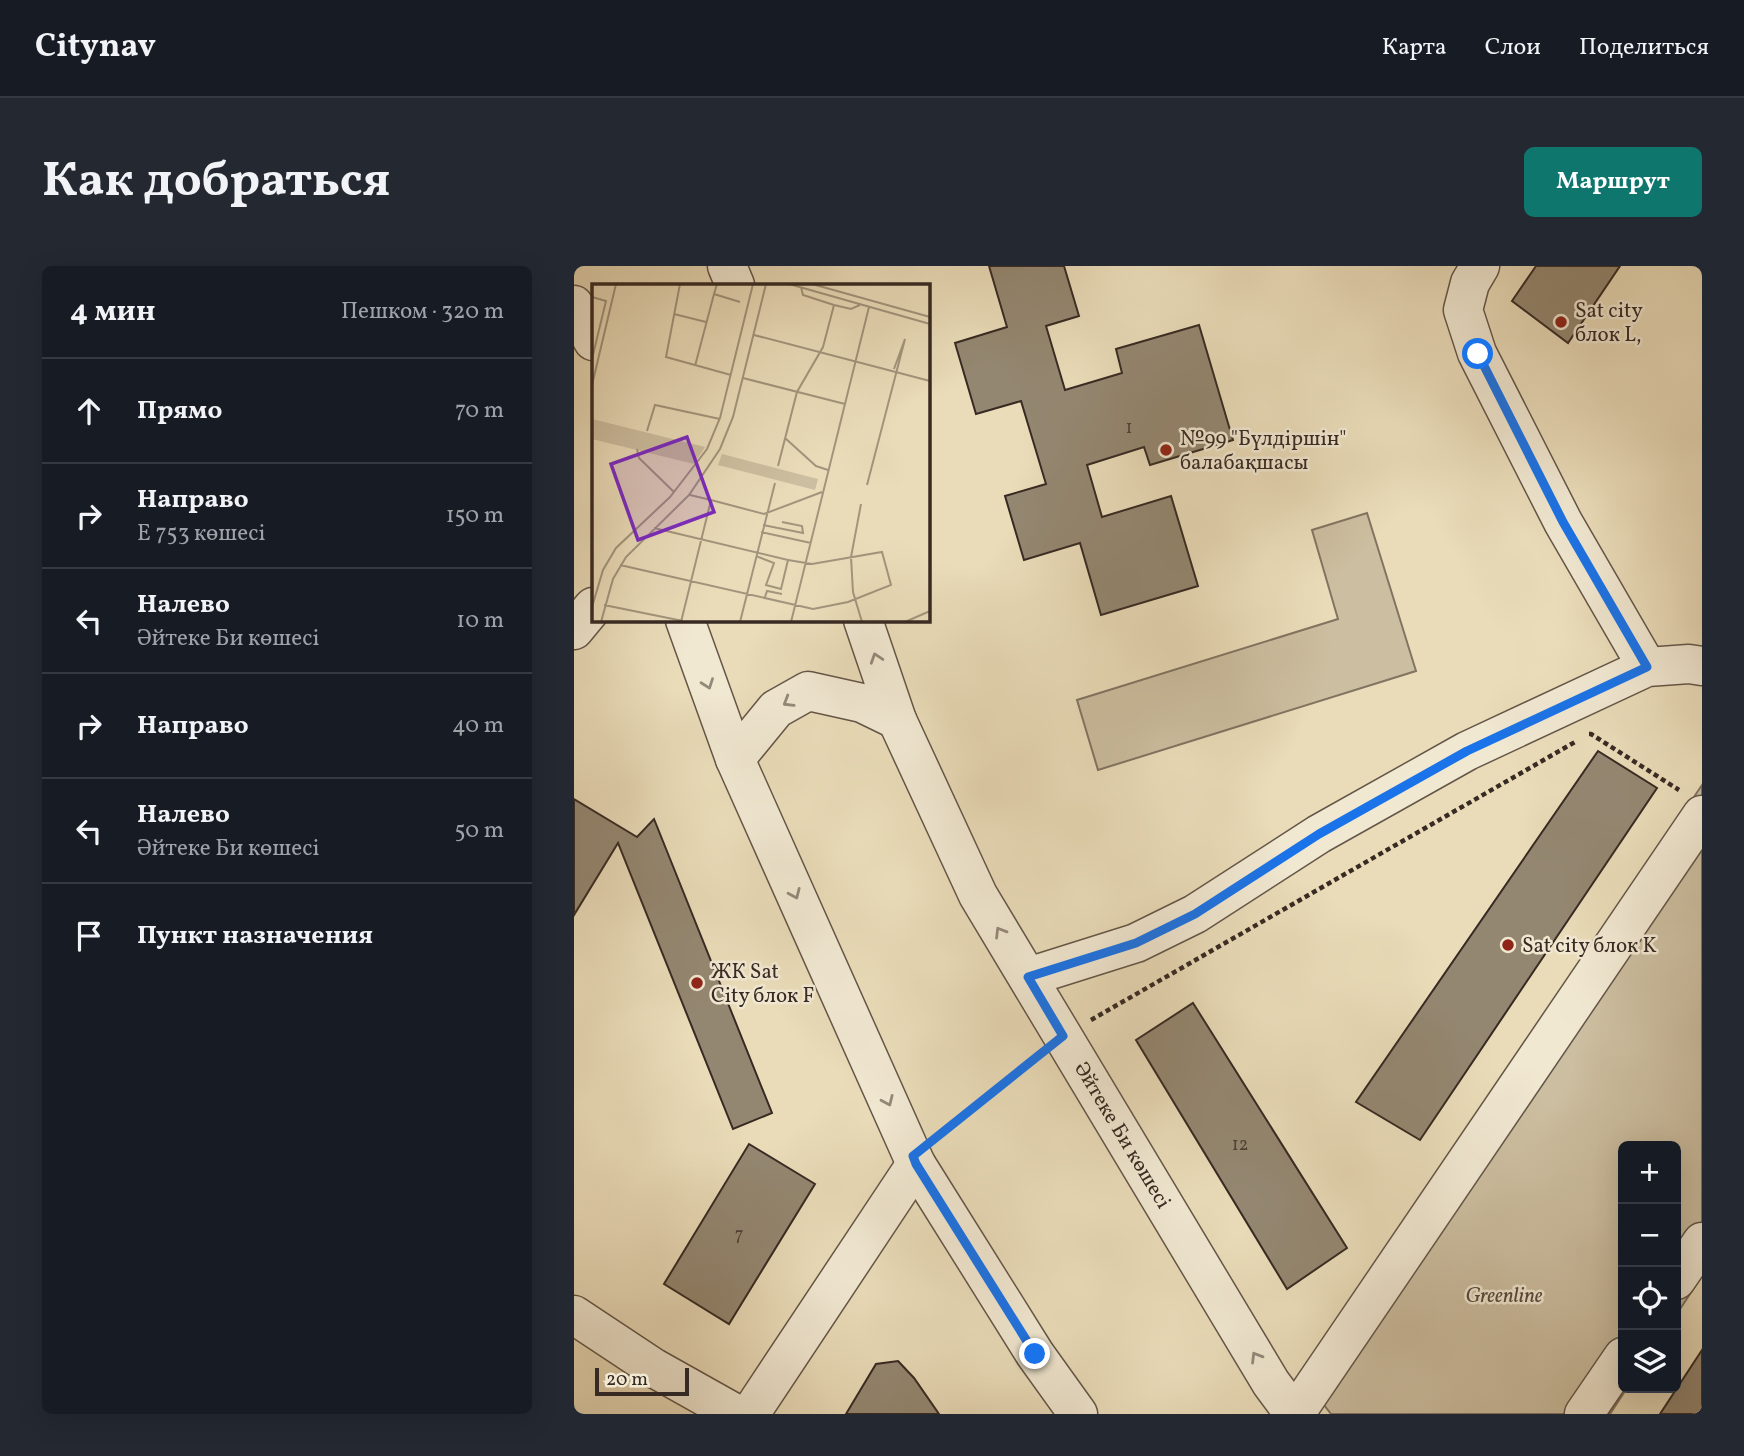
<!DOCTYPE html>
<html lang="ru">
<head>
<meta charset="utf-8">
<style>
  body { margin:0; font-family:Vollkorn,serif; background:#242831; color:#f1f3f6 }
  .controls { position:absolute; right:21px; bottom:21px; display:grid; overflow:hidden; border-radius:10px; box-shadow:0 7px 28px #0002 }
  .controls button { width:63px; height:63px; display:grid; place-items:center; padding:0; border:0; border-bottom:2px solid #363941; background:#171b24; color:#f1f3f6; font:35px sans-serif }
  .scale { position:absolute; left:21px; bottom:18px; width:94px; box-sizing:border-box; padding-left:7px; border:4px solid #372a23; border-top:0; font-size:19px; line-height:24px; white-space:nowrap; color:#372a23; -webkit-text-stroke:5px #f1e8d2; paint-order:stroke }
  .stop { position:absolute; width:21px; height:21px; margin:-16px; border:5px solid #1a73e8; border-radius:50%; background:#fff }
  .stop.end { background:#1a73e8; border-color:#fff; box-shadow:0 2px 7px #0008 }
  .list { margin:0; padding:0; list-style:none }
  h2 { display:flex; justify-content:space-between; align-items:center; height:91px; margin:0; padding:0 28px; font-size:30px }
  h2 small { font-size:23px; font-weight:400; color:#9ea1a6 }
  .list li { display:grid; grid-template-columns:46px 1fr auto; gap:21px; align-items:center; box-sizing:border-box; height:105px; padding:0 28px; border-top:2px solid #363941 }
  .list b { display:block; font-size:26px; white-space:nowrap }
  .list p { margin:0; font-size:23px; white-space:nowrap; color:#9ea1a6 }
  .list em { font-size:23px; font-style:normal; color:#9ea1a6 }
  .icon { flex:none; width:38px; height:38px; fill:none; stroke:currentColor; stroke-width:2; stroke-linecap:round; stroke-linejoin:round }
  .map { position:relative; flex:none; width:1128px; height:1148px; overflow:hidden; border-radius:10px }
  header { display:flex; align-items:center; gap:42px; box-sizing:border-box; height:98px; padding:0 35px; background:#171b24; border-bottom:2px solid #363941 }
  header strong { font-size:33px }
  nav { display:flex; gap:38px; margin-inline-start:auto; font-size:24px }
  .intro { display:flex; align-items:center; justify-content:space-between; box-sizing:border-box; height:168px; padding:0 42px }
  h1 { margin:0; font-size:49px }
  .button { padding:18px 32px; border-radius:10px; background:#0f766e; color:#fff; font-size:24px; font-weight:700 }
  main { display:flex; gap:42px; padding:0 42px }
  aside { flex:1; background:#171b24; border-radius:10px; box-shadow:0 7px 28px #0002 }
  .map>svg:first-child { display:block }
  .green { fill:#ccbea0; stroke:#827462; stroke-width:2 }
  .building { fill:#948771; stroke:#372a23; stroke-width:2 }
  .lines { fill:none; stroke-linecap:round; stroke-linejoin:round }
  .minor-casing { stroke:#645648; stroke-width:41 }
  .path { stroke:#372a23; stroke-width:4.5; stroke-dasharray:5 3.5; stroke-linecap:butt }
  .minor { stroke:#f1e8d2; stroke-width:38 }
  .oneway { stroke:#94897a }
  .route { stroke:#1a73e8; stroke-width:9 }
  .poi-dot { fill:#8f2418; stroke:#f1e8d2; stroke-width:2.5 }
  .labels { text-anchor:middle; stroke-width:5; stroke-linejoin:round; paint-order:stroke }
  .number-label { font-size:18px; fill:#4e4136 }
  .poi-label { font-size:21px; fill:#372a23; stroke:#f1e8d2; text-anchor:start }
  .street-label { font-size:21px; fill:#372a23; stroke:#f1e8d2 }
  .park-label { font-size:21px; font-style:italic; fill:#55483c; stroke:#f1e8d2 }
  .inset-road { fill:none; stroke:#a2957d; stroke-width:2 }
  .view { fill:#7b2cbf; fill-opacity:0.15; stroke:#7b2cbf; stroke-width:3.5 }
  .inset-edge { fill:none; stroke:#372a23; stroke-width:3.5 }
</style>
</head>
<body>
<header>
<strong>Citynav</strong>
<nav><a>Карта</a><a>Слои</a><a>Поделиться</a></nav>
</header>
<div class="intro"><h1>Как добраться</h1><a class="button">Маршрут</a></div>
<main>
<aside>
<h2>4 мин<small>Пешком · 320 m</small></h2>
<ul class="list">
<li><svg class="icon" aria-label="ahead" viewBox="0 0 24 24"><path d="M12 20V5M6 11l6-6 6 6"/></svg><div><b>Прямо</b></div><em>70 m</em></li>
<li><svg class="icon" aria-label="right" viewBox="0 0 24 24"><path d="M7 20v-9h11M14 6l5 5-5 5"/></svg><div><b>Направо</b><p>Е 753 көшесі</p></div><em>150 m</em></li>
<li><svg class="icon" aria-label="left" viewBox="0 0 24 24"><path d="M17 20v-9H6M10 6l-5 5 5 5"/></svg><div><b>Налево</b><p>Әйтеке Би көшесі</p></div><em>10 m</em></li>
<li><svg class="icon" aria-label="right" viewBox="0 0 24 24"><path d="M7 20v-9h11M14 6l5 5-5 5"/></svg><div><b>Направо</b></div><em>40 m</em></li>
<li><svg class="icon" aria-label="left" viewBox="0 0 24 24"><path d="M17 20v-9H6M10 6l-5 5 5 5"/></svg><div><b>Налево</b><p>Әйтеке Би көшесі</p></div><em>50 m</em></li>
<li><svg class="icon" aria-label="arrive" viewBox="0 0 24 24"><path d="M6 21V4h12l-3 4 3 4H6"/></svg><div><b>Пункт назначения</b></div></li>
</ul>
</aside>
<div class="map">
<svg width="1128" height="1148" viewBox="0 0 1128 1148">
  <rect width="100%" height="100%" fill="#eadcb9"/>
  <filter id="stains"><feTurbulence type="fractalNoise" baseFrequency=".00286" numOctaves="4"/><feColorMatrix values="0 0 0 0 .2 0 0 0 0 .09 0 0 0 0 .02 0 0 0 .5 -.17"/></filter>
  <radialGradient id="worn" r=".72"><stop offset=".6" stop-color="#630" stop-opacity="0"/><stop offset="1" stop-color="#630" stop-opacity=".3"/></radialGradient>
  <g class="green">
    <path d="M793,247L842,405L524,504L503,434L764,353L738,264Z"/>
    <path d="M1128,519V1010L1102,1049V880H1049V1122H1053L1036,1148H757L730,1113Z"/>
  </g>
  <g class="building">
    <path d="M415,0H490L505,50L472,60L491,124L548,107L542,83L625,59L659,174L576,199L570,181L513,199L528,251L597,230L624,320L527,349L506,277L450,294L431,230L472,218L447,135L402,148L381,77L433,61Z"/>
    <path d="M962,0H1046L994,77L938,35Z"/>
    <path d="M1024,485L1083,522L846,874L782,836Z"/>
    <path d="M0,533L63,571L80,553L198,847L159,863L44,577L0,649Z"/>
    <path d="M619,737L773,982L713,1023L562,774Z"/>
    <path d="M175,878L241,918L155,1058L90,1018Z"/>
    <path d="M1128,1084V1148H1086Z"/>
    <path d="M324,1095L340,1112L365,1148H272L302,1098Z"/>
  </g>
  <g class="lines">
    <g class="minor-casing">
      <g id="minor">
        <path d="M153,0L161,19"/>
        <path d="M906,0L896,17L889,44L903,87L989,256L1073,401"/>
        <path d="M0,39L19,75"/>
        <path d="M111,354L161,493L342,898L461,1088L504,1148"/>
        <path d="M289,354L323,454L404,629L697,1117L720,1148"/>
        <path d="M0,364L19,341"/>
        <path d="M161,493L202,443L234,425L288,437L323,454"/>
        <path d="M454,711L562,677L621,648L745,568L893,485L1073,401L1115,398L1128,400"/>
        <path d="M1102,1014L1128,976"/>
        <path d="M0,1049L80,1102L162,1148"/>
        <path d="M176,1148L342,898"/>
        <path d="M721,1148L1128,549"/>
        <path d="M1010,1148L1049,1091"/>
      </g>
    </g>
    <g class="path">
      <path d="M1015,468H1017L1105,524"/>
      <path d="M517,754L1001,476"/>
      <path d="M367,868L461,793"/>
    </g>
    <use href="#minor" class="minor"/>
  </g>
  <defs><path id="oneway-chevron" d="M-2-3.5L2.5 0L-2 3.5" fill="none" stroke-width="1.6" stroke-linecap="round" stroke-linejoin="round" transform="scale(1.75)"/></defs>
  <g class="oneway">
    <use href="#oneway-chevron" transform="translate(302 392) rotate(-108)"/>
    <use href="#oneway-chevron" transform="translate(134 418) rotate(70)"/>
    <use href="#oneway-chevron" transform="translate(214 436) rotate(149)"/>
    <use href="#oneway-chevron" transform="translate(221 628) rotate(66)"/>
    <use href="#oneway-chevron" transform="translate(426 666) rotate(-121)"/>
    <use href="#oneway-chevron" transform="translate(314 835) rotate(66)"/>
    <use href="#oneway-chevron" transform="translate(682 1091) rotate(-121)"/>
  </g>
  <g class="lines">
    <path class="route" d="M461,1088L342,898L339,890L489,770L454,711L562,677L621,648L745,568L893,485L1073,401L989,256L904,88"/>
  </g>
  <g class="poi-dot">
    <circle cx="987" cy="56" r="7"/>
    <circle cx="592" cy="184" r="7"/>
    <circle cx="934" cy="679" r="7"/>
    <circle cx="123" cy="717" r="7"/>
  </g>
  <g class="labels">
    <g class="number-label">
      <text x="555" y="167">1</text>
      <text x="666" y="884">12</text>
      <text x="165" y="974">7</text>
    </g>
    <g class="poi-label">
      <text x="1001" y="51">Sat city<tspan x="1001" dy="24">блок L,</tspan></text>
      <text x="606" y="179">№99 "Бүлдіршін"<tspan x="606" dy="24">балабақшасы</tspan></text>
      <text x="948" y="686">Sat city блок K</text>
      <text x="137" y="712">ЖК Sat<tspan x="137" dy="24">City блок F</tspan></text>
    </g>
    <g class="street-label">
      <text transform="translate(549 869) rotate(59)" y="7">Әйтеке Би көшесі</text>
    </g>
    <g class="park-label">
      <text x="930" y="1036">Greenline</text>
    </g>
  </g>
  <g transform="translate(18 18)">
    <rect width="338" height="338" fill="#eadcb9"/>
    <path d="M0,135L113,163L102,180L0,155ZM130,170L226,195L223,206L126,181Z" fill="#ccbea0"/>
    <path class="inset-road" d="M88,0L74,73L139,91M125,0L122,10L148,18M197,0L338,40M220,0L338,33M209,3L211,11L242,21L259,25L268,21M0,13L14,17L0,75M82,30L114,38M162,51L338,97M103,82L122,10M151,94L253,120M0,101L24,0M55,147L63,121L128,135M193,154L224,182L236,186M45,165L47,174L82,208M186,182L205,108L231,63L242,21M275,201L313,55L302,85M119,216L172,230L230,208M269,220L259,273L261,308L270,338M171,241L211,249L210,242L190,238M62,244L196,276L189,305L174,301L182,279L164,272M169,248L219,259M28,281L221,325L256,318L299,301L290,268L220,280L196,276M173,313L175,307L190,310M12,321L91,337M0,323L11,286L24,264L78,213L115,165L128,134L161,0M9,338L21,295L34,273L97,211L128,165L141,133L174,0M89,338L119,216L98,211M148,338L183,199M199,338L277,23M313,338L338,327"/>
    <path class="view" d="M95,153L122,228L46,256L19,180Z"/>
    <rect width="338" height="338" class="inset-edge"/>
  </g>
  <rect width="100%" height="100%" filter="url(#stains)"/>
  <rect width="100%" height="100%" fill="url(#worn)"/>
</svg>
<div class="controls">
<button>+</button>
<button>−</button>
<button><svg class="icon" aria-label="locate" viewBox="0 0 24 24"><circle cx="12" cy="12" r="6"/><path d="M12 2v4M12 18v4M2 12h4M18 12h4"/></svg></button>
<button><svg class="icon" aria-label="layers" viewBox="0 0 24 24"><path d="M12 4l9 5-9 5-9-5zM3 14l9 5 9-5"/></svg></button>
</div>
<div class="scale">20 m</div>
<div class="stop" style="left:904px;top:88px"></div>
<div class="stop end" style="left:461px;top:1088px"></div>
</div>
</main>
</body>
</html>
